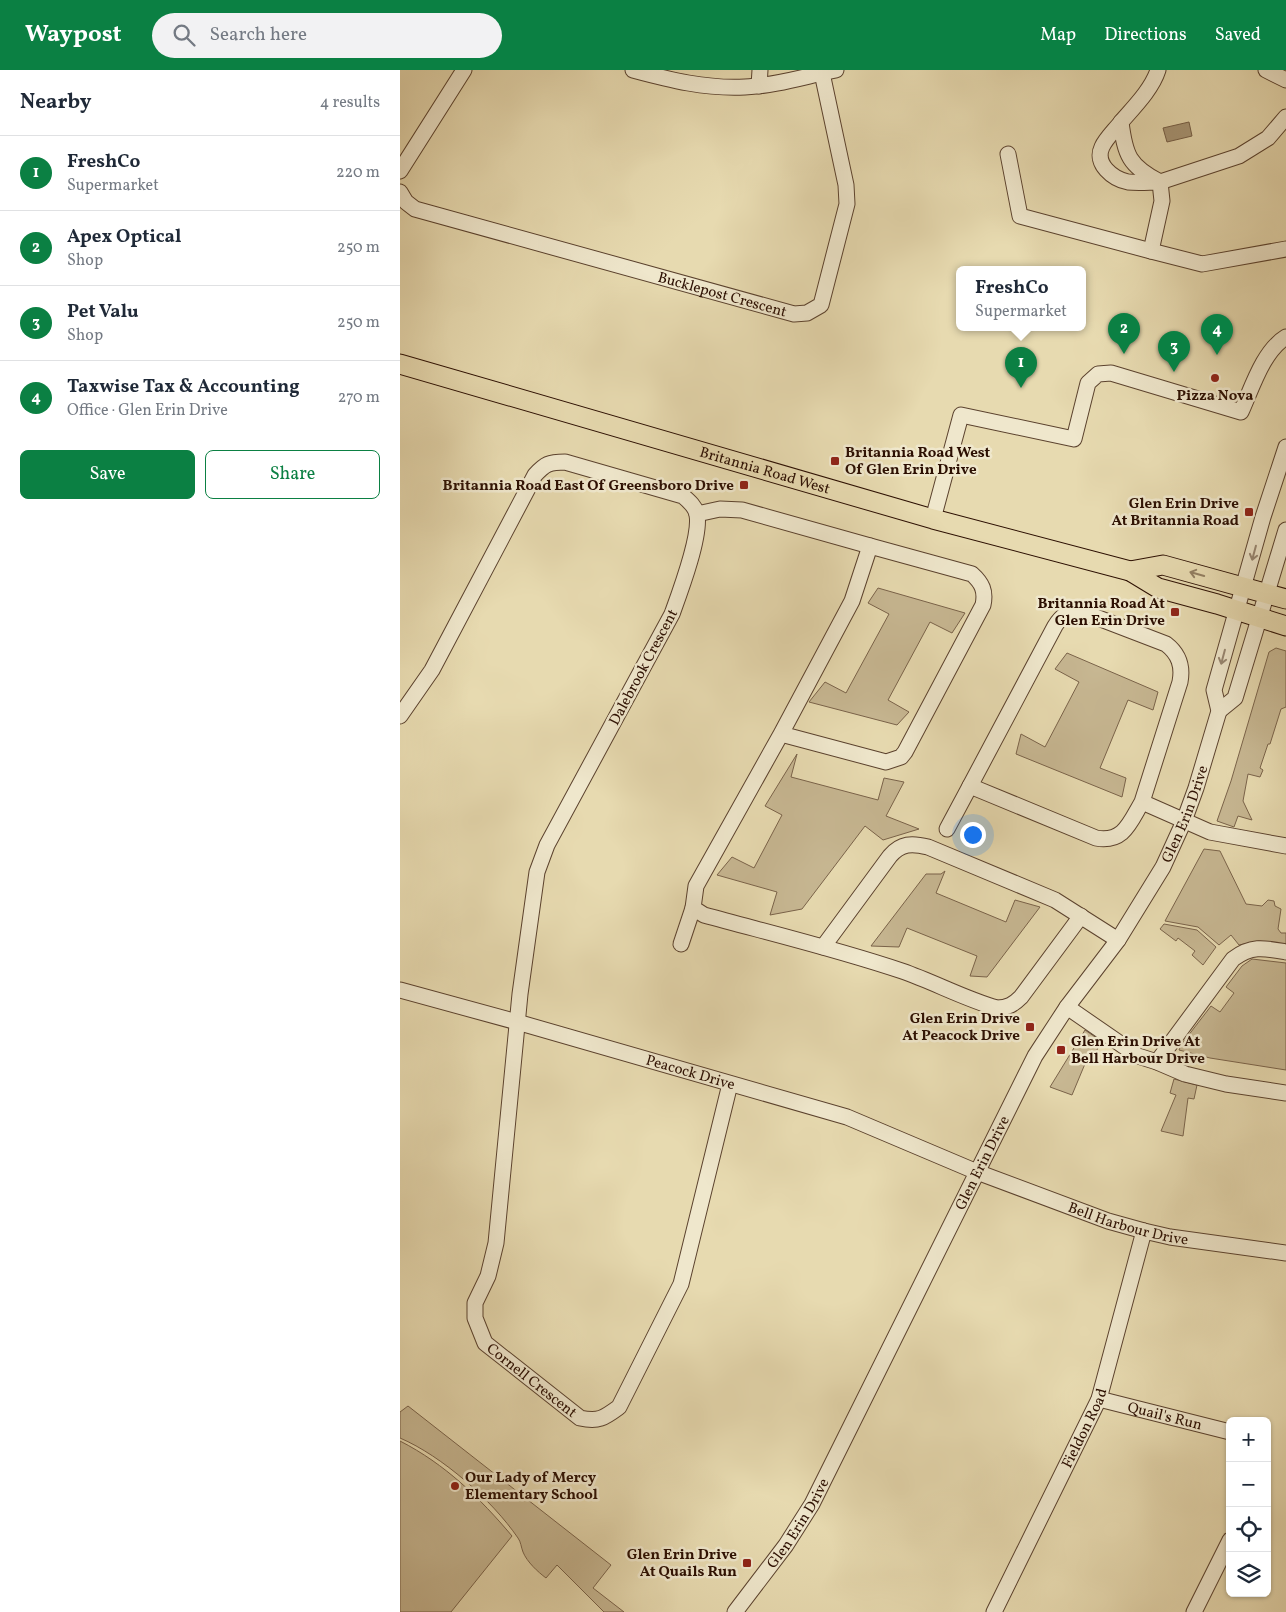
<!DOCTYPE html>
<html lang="en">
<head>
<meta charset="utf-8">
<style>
  body { margin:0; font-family:Vollkorn,serif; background:#f2f2f3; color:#1f2937 }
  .controls { position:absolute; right:15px; bottom:15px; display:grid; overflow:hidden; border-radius:8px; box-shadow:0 1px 4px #0004 }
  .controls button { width:45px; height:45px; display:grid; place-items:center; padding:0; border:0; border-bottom:1px solid #e0e1e3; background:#fff; color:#1f2937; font:25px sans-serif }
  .you { position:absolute; left:572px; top:764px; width:18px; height:18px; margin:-12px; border:4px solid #fff; border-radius:50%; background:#1a73e8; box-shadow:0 0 0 8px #1a73e833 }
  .badge { display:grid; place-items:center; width:32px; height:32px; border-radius:50%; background:#0b8043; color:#fff; font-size:16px; font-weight:700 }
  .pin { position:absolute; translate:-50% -41px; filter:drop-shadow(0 1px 2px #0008) }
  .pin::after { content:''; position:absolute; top:26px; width:18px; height:15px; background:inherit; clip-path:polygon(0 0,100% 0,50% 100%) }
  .popup { position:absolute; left:556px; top:196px; width:130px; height:65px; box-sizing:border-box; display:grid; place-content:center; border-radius:8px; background:#fff; filter:drop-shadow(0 1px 4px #0005); font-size:16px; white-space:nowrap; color:#747a83 }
  .popup b { font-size:19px; color:#1f2937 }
  .popup::after { content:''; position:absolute; left:50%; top:100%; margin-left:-10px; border:10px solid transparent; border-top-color:#fff }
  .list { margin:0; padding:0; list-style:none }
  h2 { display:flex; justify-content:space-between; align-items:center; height:65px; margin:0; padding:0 20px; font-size:21px }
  h2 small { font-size:16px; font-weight:400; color:#747a83 }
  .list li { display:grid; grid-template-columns:32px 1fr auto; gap:15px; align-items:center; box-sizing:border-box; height:75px; padding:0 20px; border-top:1px solid #e0e1e3 }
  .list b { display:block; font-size:19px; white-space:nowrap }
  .list p { margin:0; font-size:16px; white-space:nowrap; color:#747a83 }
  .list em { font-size:16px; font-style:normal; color:#747a83 }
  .actions { display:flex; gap:10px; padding:15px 20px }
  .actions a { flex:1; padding:11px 0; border:1px solid #0b8043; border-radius:8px; text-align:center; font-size:18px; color:#0b8043 }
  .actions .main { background:#0b8043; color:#fff }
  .icon { flex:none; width:28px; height:28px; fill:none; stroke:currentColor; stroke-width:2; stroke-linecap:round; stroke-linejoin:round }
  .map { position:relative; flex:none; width:886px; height:1542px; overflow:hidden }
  header { display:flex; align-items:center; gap:30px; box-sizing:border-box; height:70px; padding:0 25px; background:#0b8043; color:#fff }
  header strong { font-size:24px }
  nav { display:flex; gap:28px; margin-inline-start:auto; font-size:18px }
  .search { width:350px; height:45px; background:#f2f2f3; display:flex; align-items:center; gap:12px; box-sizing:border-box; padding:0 18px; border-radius:28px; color:#747a83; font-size:19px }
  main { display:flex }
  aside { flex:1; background:#fff }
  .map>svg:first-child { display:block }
  .green { fill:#c7b792; stroke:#7a634a }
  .water { fill:#a79575; stroke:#765f47 }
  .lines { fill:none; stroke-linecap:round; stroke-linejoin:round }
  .minor-casing { stroke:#5b422e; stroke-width:17 }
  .major-casing { stroke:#2c0f02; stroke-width:21 }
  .minor { stroke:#efe7cc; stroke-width:15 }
  .major { stroke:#e7dab0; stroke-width:19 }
  .oneway { stroke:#978671 }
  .oneway2 { stroke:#937f62 }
  .poi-dot { fill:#8f2418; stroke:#efe7cc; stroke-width:2 }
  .labels { text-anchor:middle; stroke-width:5; stroke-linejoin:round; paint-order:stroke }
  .street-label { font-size:15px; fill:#2c0f02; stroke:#efe7cc }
  .poi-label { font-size:15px; font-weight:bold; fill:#2c0f02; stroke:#efe7cc; text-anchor:end }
</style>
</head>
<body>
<header>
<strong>Waypost</strong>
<div class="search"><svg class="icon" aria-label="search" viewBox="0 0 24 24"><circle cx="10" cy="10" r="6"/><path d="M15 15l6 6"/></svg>Search here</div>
<nav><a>Map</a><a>Directions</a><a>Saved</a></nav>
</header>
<main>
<aside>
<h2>Nearby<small>4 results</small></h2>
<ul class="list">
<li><span class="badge">1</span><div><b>FreshCo</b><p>Supermarket</p></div><em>220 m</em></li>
<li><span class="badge">2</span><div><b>Apex Optical</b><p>Shop</p></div><em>250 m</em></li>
<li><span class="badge">3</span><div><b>Pet Valu</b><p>Shop</p></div><em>250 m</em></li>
<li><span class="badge">4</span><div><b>Taxwise Tax &amp; Accounting</b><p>Office · Glen Erin Drive</p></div><em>270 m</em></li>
</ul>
<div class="actions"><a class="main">Save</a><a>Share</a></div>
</aside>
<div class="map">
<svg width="886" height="1542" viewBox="0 0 886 1542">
  <rect width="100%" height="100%" fill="#e7dab0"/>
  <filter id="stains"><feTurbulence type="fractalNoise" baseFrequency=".004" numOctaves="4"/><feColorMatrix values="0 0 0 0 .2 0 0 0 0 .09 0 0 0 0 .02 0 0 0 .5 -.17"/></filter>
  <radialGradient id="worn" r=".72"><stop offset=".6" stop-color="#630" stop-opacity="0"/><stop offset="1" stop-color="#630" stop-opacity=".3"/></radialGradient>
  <g class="green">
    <path d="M478,518L565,543L552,563L530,552L488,630L509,642L497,655L409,632L425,612L446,623L489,544L468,533Z"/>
    <path d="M876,578L886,581V637L881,639L870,674H868L860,698L863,700L860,707L848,704L843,731L852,750L838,746L834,757L817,751L831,711L869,582Z"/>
    <path d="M667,583L758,622L753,640L728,630L700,698L726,708L722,727L616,684L621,664L645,677L679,612L655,599Z"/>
    <path d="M397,684L391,707L478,730L484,708L504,712L486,746L519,759L483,770L465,756L402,839L370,845L377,822L317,805L332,787L354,798L382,745L365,736Z"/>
    <path d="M804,779L820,781L846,834L862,836L868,830L874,831L875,836L881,839L878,859L881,863H886V875L859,871L839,875L831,865L819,875L798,857L765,851Z"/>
    <path d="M545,801L536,823L606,852L615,830L640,837L587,907L570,906L577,886L507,858L499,877L471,876L526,804H541Z"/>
    <path d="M764,854L797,860L816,877L803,895L792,885L795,881L778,868L776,871L760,859Z"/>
    <path d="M852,889L886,893V1000L810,988L779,980L781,975L811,936L820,942L834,923L826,917L842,896Z"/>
    <path d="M685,960L701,971L692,991L687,989L672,1025L650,1017Z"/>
    <path d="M774,1009L797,1015L794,1029L788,1028L783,1066L761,1061L776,1025L770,1023Z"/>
    <path d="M8,1336L211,1495L193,1518L224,1542H204L157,1495L146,1508C138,1502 127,1492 123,1482C121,1477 121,1472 118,1468C92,1430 42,1386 0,1368V1342Z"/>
    <path d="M0,1371C45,1394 80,1428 112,1466L51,1542H0Z"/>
  </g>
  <path class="water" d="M789,52L792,66L767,72L763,58Z"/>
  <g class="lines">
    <g class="minor-casing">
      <g id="minor">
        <path d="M233,0C270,10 306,19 345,17C375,16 406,6 436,0"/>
        <path d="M758,0C752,19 734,37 721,52C725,85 729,96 760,112L839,86L868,68L886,47"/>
        <path d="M866,0L886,10"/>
        <path d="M359,16L360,0"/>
        <path d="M608,84L620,146L751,181L762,131L760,112C750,112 738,113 728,112C713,109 694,94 702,77C706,68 715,60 721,52"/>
        <path d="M0,101L64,0"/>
        <path id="s1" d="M0,122L6,132L15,139L394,244L407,243L421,235L447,134L446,115L422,3"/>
        <path d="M751,181L802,194L886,179"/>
        <path d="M297,444L320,439L342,440L470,476"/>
        <path d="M533,449L561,345L674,369L688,313L698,304L711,303L841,342C852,318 863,281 886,267"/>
        <path d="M819,641L835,628L886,460"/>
        <path id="s2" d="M0,646L32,600L135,405C145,394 149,392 165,392L283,426C289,431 296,437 297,445C301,466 280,522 272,544L147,775L137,802L120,924L96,1173L88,1206L75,1233V1248L85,1273L180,1348C199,1352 204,1348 219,1337L281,1214L330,1014"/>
        <path d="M381,664L486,692L501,687L505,682L583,535C586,521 582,513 572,504L470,476L452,531L381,664L296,816L293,838L304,845C370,863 437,879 502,901C534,912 565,929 597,938C608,938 614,934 621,927L681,846"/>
        <path d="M742,732L780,612C783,596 779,584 766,574L680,541C668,540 661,546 655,556L570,716L696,768C724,773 730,752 742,732L810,762L886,776"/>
        <path d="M547,759L570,716"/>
        <path d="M281,874L293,838"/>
        <path d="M423,877L490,786C501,773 512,773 528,777L655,830L718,870"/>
        <path id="s3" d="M0,920L117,952L447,1047L577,1102L708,1151L744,1161L770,1167L886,1183"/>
        <path d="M667,937L738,986L757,992L785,1004L826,1014L886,1023"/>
        <path d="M757,992L833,889C852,875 864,878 886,882"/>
        <path id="s4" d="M699,1329L830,1362"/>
        <path id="s5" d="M335,1542L386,1475L412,1434L635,986L667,937L718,870L763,797L784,751L796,718L819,641L814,620L863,447L886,377"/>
        <path id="s6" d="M594,1542L699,1329L744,1161"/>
        <path d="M794,1542L830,1470"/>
      </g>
    </g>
    <g class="major-casing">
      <g id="major">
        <path id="s7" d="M0,294L533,449L730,501L758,518L817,534L886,556"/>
        <path d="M730,501L763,495L886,529"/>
      </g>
    </g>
    <use href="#minor" class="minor"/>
    <use href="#major" class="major"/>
  </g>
  <defs><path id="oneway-shaft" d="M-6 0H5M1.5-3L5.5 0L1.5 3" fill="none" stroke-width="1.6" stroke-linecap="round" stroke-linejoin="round" transform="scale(1.25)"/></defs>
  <g class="oneway">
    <use href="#oneway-shaft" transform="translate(854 483) rotate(105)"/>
    <use href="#oneway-shaft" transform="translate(823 587) rotate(105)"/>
  </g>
  <use class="oneway2" href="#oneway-shaft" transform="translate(797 504) rotate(-164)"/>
  <g class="poi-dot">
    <circle cx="815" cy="308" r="5"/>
    <rect x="430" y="386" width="10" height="10" rx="2.5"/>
    <rect x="339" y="410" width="10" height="10" rx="2.5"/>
    <rect x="844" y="437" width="10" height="10" rx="2.5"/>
    <rect x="770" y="537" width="10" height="10" rx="2.5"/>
    <rect x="625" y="952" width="10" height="10" rx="2.5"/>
    <rect x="656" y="975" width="10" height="10" rx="2.5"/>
    <circle cx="55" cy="1416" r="5"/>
    <rect x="342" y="1488" width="10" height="10" rx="2.5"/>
  </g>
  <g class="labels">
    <g class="street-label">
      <text dy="5" stroke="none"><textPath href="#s1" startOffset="342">Bucklepost Crescent</textPath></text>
      <text dy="5" stroke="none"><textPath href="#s7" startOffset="380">Britannia Road West</textPath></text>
      <text transform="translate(243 597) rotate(-62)" y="5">Dalebrook Crescent</text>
      <text dy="5" stroke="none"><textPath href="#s5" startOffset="919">Glen Erin Drive</textPath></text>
      <text dy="5" stroke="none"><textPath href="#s3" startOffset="302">Peacock Drive</textPath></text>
      <text dy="5" stroke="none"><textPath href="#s5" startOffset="514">Glen Erin Drive</textPath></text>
      <text dy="5" stroke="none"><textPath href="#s3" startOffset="766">Bell Harbour Drive</textPath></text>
      <text dy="5" stroke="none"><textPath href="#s2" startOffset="1391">Cornell Crescent</textPath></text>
      <text dy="5" stroke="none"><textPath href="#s4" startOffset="68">Quail's Run</textPath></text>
      <text dy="5" stroke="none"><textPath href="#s6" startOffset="205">Fieldon Road</textPath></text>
      <text dy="5" stroke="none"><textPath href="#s5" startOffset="109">Glen Erin Drive</textPath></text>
    </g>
    <g class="poi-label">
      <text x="815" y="330" text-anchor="middle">Pizza Nova</text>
      <text x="445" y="387" text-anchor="start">Britannia Road West<tspan x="445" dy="17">Of Glen Erin Drive</tspan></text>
      <text x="334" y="420">Britannia Road East Of Greensboro Drive</text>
      <text x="839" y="438">Glen Erin Drive<tspan x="839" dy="17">At Britannia Road</tspan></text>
      <text x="765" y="538">Britannia Road At<tspan x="765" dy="17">Glen Erin Drive</tspan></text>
      <text x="620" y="953">Glen Erin Drive<tspan x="620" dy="17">At Peacock Drive</tspan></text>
      <text x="671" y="976" text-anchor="start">Glen Erin Drive At<tspan x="671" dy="17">Bell Harbour Drive</tspan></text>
      <text x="65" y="1412" text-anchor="start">Our Lady of Mercy<tspan x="65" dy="17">Elementary School</tspan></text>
      <text x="337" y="1489">Glen Erin Drive<tspan x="337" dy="17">At Quails Run</tspan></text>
    </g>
  </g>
  <rect width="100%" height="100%" filter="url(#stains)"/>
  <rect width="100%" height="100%" fill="url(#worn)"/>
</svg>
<div class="controls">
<button>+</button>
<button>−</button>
<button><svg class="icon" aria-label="locate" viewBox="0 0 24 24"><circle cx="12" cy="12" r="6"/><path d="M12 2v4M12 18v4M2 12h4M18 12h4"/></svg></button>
<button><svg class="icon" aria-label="layers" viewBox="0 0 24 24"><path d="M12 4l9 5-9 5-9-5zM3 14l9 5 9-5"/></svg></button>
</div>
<div class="you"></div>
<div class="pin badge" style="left:621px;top:318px">1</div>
<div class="popup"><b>FreshCo</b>Supermarket</div>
<div class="pin badge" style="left:724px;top:284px">2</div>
<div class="pin badge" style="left:774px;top:302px">3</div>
<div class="pin badge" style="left:817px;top:285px">4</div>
</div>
</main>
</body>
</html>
